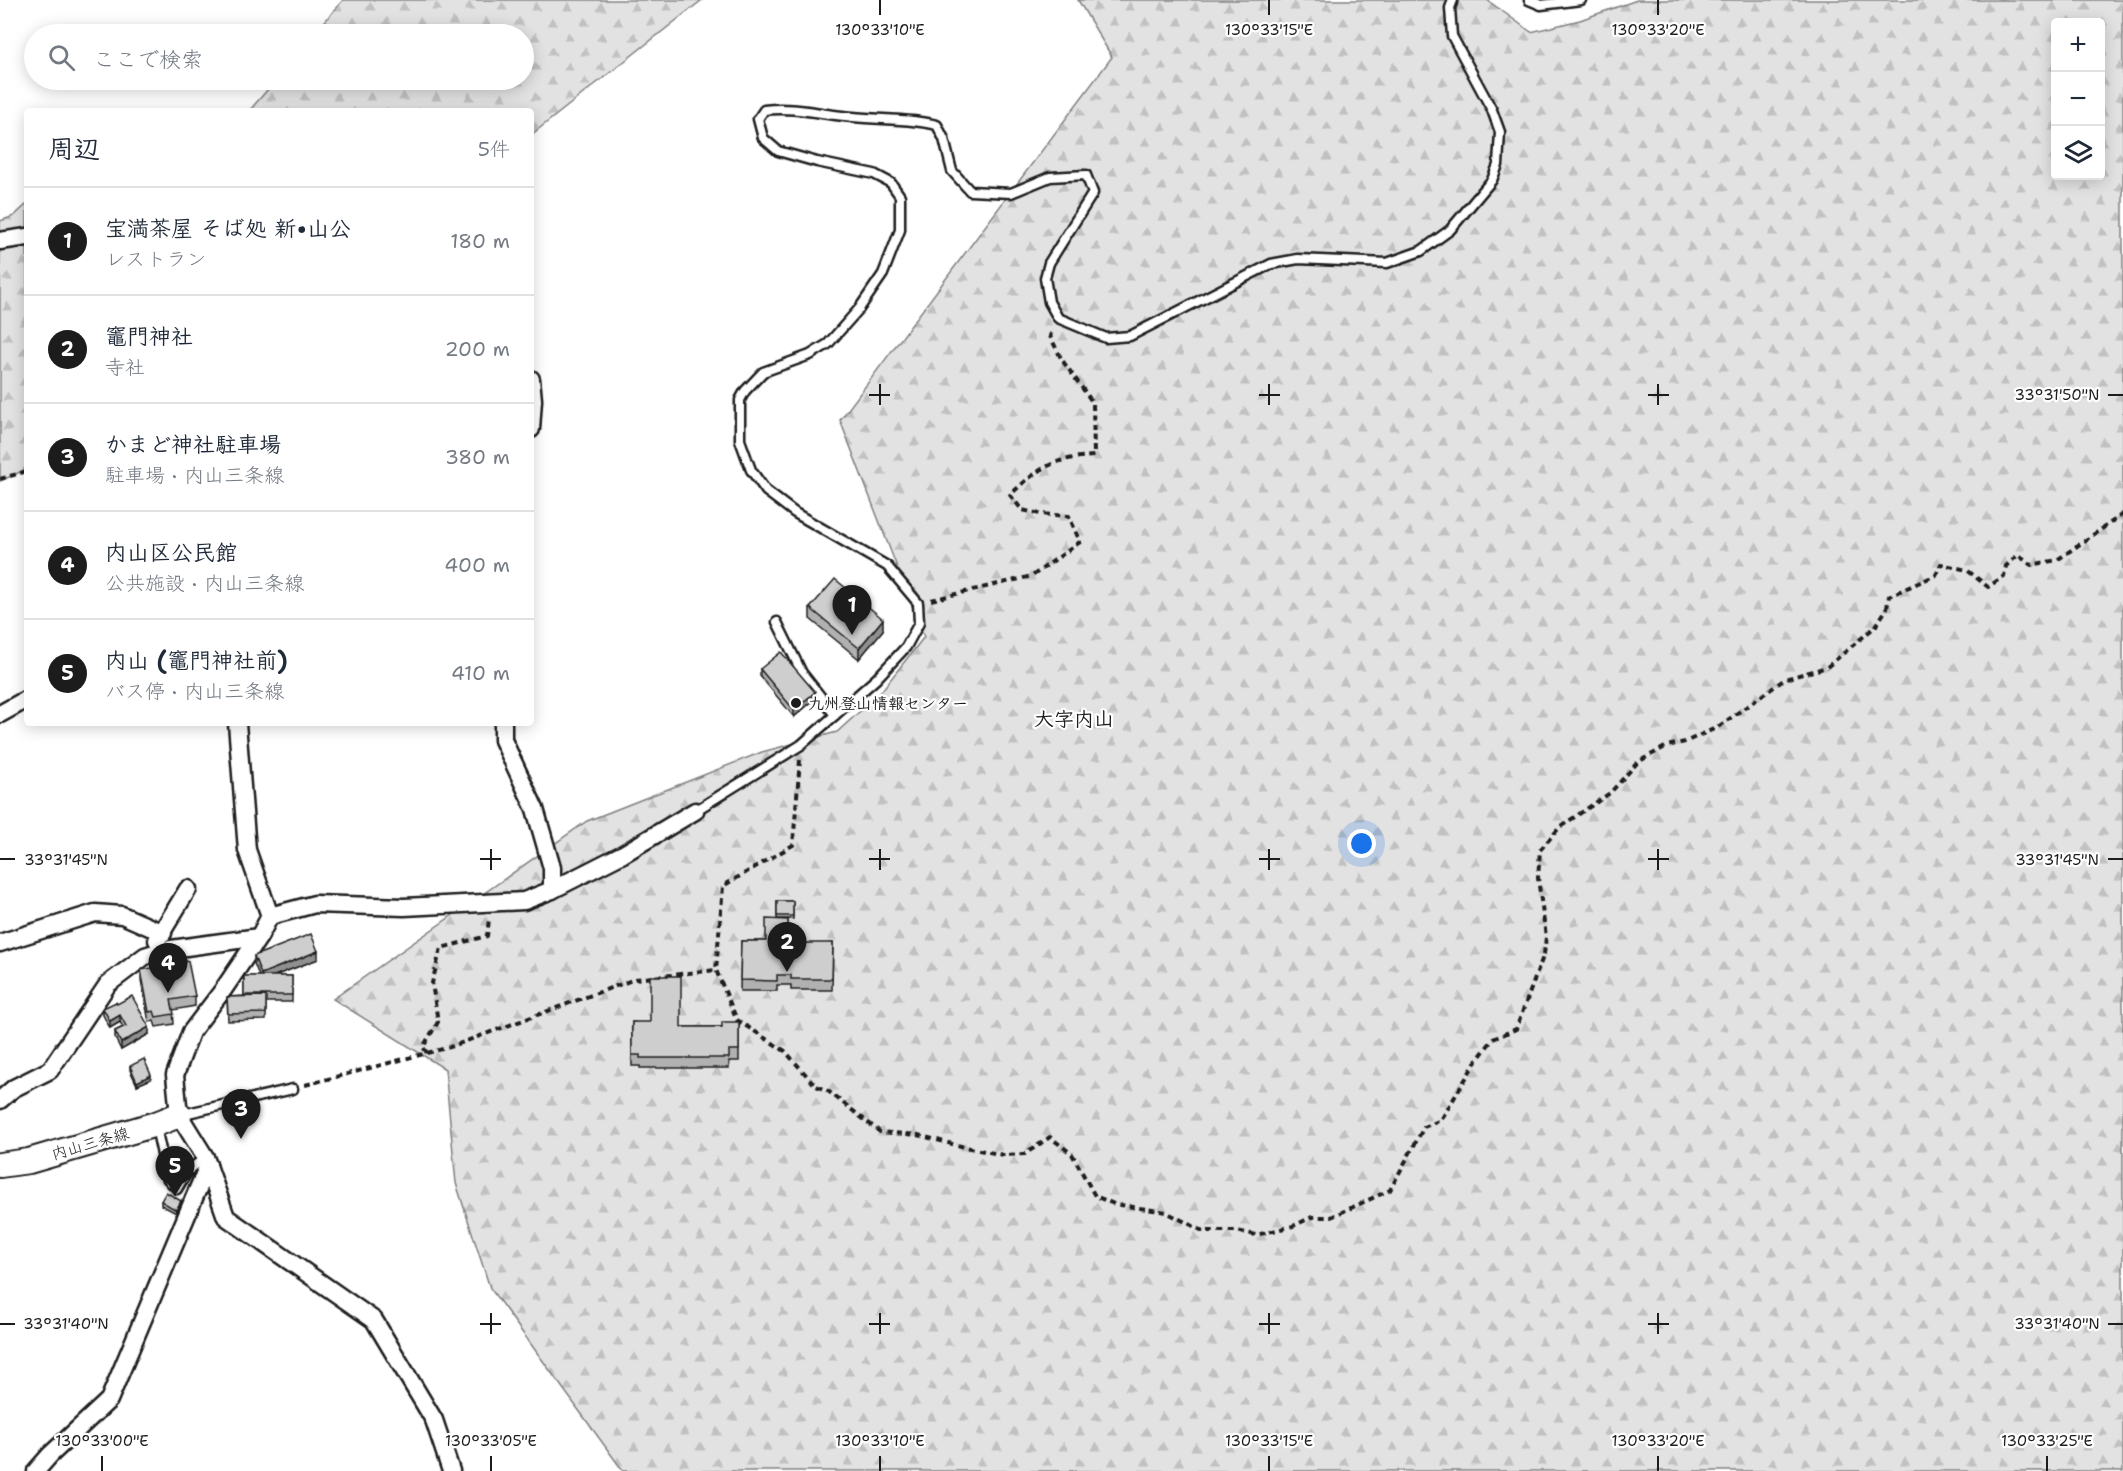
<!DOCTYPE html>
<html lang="ja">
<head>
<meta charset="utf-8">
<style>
  body { margin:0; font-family:"Shantell Sans","Klee One",sans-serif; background:#f2f2f3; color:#1f2937 }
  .controls { position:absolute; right:18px; top:18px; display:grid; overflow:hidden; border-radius:6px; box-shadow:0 3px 15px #0003 }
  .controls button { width:54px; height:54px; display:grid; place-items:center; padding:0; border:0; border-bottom:2px solid #e0e1e3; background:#fff; color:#1f2937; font:30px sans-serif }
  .you { position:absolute; left:1362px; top:844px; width:21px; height:21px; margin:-15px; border:4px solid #fff; border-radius:50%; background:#1a73e8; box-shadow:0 0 0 9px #1a73e833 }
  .badge { display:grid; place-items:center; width:39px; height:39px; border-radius:50%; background:#1c1c1c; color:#fff; font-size:20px; font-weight:700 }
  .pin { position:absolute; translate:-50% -50px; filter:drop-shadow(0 2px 3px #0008) }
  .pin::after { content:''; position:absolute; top:32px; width:21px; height:18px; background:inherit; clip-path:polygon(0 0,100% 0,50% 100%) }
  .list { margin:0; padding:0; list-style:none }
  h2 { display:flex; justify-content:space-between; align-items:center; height:78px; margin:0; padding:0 24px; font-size:26px }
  h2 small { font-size:20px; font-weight:400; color:#747a83 }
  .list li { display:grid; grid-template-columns:39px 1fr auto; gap:18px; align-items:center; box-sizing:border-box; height:108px; padding:0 24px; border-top:2px solid #e0e1e3 }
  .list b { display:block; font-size:22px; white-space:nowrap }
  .list p { margin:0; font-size:20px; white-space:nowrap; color:#747a83 }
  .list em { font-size:20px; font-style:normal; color:#747a83 }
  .icon { flex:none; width:33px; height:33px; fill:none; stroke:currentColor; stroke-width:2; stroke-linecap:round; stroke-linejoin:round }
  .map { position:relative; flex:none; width:2123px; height:1471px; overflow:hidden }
  .search { position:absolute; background:#fff; box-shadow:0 3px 15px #0003; left:24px; top:24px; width:510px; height:66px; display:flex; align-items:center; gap:15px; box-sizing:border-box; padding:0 21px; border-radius:33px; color:#747a83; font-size:22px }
  .panel { position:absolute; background:#fff; box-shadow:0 3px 15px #0003; left:24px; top:108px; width:510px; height:618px; border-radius:6px }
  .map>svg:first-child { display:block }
  .forest { fill:url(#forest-firs); stroke:#7f7f7f; stroke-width:1.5; fill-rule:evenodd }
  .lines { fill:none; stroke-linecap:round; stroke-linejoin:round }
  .lane-casing { stroke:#1c1c1c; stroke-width:13 }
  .street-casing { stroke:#1c1c1c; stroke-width:21 }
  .secondary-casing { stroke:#1c1c1c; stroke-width:28 }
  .path { stroke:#1c1c1c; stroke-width:4; stroke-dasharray:6 4.5; stroke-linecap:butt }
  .lane { stroke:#fff; stroke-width:8 }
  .street { stroke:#fff; stroke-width:16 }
  .secondary { stroke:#fff; stroke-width:24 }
  .wall { fill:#b1b1b1; stroke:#1c1c1c; stroke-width:1.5 }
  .shaded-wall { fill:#909090; stroke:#1c1c1c; stroke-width:1.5 }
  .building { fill:#cecece; stroke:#1c1c1c; stroke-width:1.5 }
  .ticks { fill:none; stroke:#1c1c1c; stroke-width:2 }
  .poi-dot { fill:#1c1c1c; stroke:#fff; stroke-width:2 }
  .labels { text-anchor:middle; stroke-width:4.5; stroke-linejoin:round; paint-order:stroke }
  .poi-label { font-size:16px; font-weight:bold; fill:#1c1c1c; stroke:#fff; text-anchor:start }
  .street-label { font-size:16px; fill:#1c1c1c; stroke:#fff }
  .quarter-label { font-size:20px; font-weight:bold; fill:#1c1c1c; stroke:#fff }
  .ticks-label { font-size:15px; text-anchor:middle; fill:#1c1c1c; stroke:#fff; stroke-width:4.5; stroke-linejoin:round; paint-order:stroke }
</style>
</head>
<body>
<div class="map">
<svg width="2123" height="1471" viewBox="0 0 2123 1471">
  <defs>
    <pattern id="forest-firs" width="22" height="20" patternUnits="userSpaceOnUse" patternTransform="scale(1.5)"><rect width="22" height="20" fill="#e2e2e2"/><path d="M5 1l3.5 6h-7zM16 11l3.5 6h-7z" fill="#c1c1c1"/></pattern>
  </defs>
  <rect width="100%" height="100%" fill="#fff"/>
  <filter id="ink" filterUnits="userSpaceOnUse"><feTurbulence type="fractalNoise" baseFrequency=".0167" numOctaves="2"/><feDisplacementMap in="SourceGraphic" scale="12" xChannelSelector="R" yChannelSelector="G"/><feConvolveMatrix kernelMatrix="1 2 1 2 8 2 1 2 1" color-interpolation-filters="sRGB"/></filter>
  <g filter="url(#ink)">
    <g class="forest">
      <path d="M343,0H702L531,135V111H249L276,80H524V34H314Z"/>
      <path d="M1078,0H1487L1531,32L1580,20L1637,0H2123V1471H623L490,1288L456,1183L445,1069L333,999L587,821L762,752L837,732L879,694L924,637L840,420L1112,57ZM2056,22H2100V176H2056Z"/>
      <path d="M27,204V469L0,481V221L14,216Z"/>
    </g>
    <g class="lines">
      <g class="lane-casing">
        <g id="lane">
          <path d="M1529,0L1541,5L1581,0"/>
          <path d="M777,622L802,673L835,715"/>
          <path d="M695,811L801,745L876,679L906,647L919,623L918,603L887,566L795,513L766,491L751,470L740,440V400L745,391L763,372L810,355L828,344L859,309L883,274L900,230V196L891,183L874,174L817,162L778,151L763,138L758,119L764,110C795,106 823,115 853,117C881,120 910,118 937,125L944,139L952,171L970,191L1011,193L1050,177L1086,175L1093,193L1049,263L1045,278L1049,302L1058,318L1106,338L1130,336L1271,264L1298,259L1387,263L1421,251L1450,230L1492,180L1498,165L1500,132L1492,110L1452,36L1450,8L1453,0"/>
          <path d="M179,1115L293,1089"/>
          <path d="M156,1127L167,1178L177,1189L187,1172L205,1157"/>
        </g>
      </g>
      <g class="street-casing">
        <g id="street">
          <path d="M0,241L27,237"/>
          <path d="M531,379L533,400L531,429"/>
          <path d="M0,714L27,699"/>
          <path d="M237,723L247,850L270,916"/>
          <path d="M503,723V740L535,809L552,868V890"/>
          <path d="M157,940L188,889"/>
          <path d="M0,943L95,913L122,915L163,933"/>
          <path d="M0,1100L14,1088L50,1070L108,984L145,956L164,950L259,937"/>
          <path d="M36,1471L50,1455L109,1400L208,1165"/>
          <path d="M451,1471L434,1420L374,1320L226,1217L205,1157L179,1115L175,1075L191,1032L223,990L259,937L270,916L315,904L404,907L524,901L552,890L623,854L695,811"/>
        </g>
      </g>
      <g class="secondary-casing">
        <path id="secondary" d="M0,1165L29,1161L156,1124L179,1115"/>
      </g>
      <g class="path">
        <path d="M0,479L27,471"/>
        <path d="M931,600L1032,576L1080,542L1069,516L1040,514L1022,510L1010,495C1039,468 1053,458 1094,456L1093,403L1062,360L1050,336L1053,329"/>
        <path d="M800,760L793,845L723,886L716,970L737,1020L785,1051L816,1086L828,1091L880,1132L918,1135L956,1145L1003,1155L1025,1154L1050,1137L1072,1154L1095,1196L1114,1204L1166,1212L1203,1231H1237L1256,1235L1293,1226L1312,1217H1331L1390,1190L1424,1127L1441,1120L1475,1063L1493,1039L1516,1029L1544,954L1546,937L1538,878L1540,850L1560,827L1610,793L1638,762L1667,746L1685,742L1718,727L1785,679L1827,667L1876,626L1887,608L1889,596L1936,575L1941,564L1967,570L1988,587L2004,576L2006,566L2018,555L2031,565L2057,560L2123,514"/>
        <path d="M427,1053L423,1047L438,1022L432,983L441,948L487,936L489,919"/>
        <path d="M305,1085L450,1047L635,979L716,970"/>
      </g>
      <use href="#lane" class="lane"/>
      <use href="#street" class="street"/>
      <use href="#secondary" class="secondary"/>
    </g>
    <g class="wall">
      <path d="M810,608L883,630L859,659L810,619Z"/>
      <path d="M760,669L815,699L794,717L760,676Z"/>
      <rect x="777" y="901" width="16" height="18"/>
      <path d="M788,920V948L833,943L832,990H791V985H777V991H740L741,941H766Z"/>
      <path d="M254,956L318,959L274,976H292V1002H266V1020L228,1021L227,997L244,996V976H259L254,963Z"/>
      <path d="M141,970L195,996V1006L173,1010L174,1024L156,1027L154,1021L149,1022L141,980Z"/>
      <path d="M117,1004L149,1034L121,1050L115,1038V1031L123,1027L120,1022L110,1028L103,1015V1008Z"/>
      <path d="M632,1022L681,1027H722L739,1022V1061H729V1068H640V1066H632Z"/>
      <path d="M130,1066L151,1079L137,1085L130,1070Z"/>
      <path d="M161,1201L181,1204L176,1213L161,1205Z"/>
    </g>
    <g class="shaded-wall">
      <path d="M883,619V630L859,659V648Z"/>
      <path d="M815,692V699L794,717V710Z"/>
      <path d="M318,951V959L261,981V974Z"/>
      <path d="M120,1015V1022L110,1028V1021Z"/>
      <path d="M149,1027V1034L121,1050V1043Z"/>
      <path d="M151,1075V1079L137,1085V1082Z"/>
      <path d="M181,1201V1204L176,1213V1210Z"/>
    </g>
    <g class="building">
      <path d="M835,579L883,619L859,648L810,608Z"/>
      <path d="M781,652L815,692L794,710L760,669Z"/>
      <rect x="777" y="901" width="16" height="15"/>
      <path d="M766,919L788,920V944H784V948H792V943H833L832,979H791V975H777V981L740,980L741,941H766Z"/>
      <path d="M311,934L318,951L261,974L254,956Z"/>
      <path d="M188,961L195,996L171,1000L174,1014L156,1017L154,1011L149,1012L141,970Z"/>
      <rect x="244" y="976" width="48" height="19"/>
      <path d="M650,976H681V1027H722V1022H739V1050H729V1058H640V1055H632V1022H650Z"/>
      <path d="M132,996L149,1027L121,1043L115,1031L126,1026L120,1015L110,1021L103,1008L116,1002L117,1004Z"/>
      <path d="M266,996V1013L228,1014L227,997Z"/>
      <path d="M144,1059L151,1075L137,1082L130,1066Z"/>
      <path d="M166,1192L181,1201L176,1210L161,1201Z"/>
    </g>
  </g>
  <path class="ticks" d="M880,0V15M1269,0V15M1658,0V15M880,384V405M1269,384V405M1658,384V405M869,395H890M1259,395H1280M1648,395H1669M2108,395H2123M491,849V870M880,849V870M1269,849V870M1658,849V870M0,859H15M480,859H501M869,859H890M1259,859H1280M1648,859H1669M2108,859H2123M491,1313V1334M880,1313V1334M1269,1313V1334M1658,1313V1334M0,1324H15M480,1324H501M869,1324H890M1259,1324H1280M1648,1324H1669M2108,1324H2123M102,1456V1471M491,1456V1471M880,1456V1471M1269,1456V1471M1658,1456V1471M2047,1456V1471"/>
  <circle class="poi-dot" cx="796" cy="703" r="6"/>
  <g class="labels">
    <g class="poi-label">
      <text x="808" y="709">九州登山情報センター</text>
    </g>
    <g class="street-label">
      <text transform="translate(90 1143) rotate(-16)" y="6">内山三条線</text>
    </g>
    <g class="quarter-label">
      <text x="1074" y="726">大字内山</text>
    </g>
  </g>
  <g class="ticks-label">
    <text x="880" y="35">130°33'10"E</text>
    <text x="1269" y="35">130°33'15"E</text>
    <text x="1658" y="35">130°33'20"E</text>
    <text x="2057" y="400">33°31'50"N</text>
    <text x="66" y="865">33°31'45"N</text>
    <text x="2057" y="865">33°31'45"N</text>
    <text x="66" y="1329">33°31'40"N</text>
    <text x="2057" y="1329">33°31'40"N</text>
    <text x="102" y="1446">130°33'00"E</text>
    <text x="491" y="1446">130°33'05"E</text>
    <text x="880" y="1446">130°33'10"E</text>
    <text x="1269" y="1446">130°33'15"E</text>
    <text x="1658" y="1446">130°33'20"E</text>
    <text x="2047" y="1446">130°33'25"E</text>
  </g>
</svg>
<div class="controls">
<button>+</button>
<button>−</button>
<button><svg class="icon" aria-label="layers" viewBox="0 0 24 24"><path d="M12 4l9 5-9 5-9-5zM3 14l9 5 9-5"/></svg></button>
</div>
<div class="you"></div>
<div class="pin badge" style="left:852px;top:635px">1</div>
<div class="pin badge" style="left:787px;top:972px">2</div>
<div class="pin badge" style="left:241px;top:1139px">3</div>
<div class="pin badge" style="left:168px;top:993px">4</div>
<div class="pin badge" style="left:175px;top:1196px">5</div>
<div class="search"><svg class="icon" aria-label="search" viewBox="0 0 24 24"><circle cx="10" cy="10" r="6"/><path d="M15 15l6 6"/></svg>ここで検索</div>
<section class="panel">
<h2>周辺<small>5件</small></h2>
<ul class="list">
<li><span class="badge">1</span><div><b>宝満茶屋 そば処 新•山公</b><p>レストラン</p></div><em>180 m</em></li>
<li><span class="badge">2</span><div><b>竈門神社</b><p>寺社</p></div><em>200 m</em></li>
<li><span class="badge">3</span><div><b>かまど神社駐車場</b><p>駐車場 · 内山三条線</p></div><em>380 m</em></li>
<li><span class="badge">4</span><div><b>内山区公民館</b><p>公共施設 · 内山三条線</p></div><em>400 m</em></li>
<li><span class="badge">5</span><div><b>内山 (竈門神社前)</b><p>バス停 · 内山三条線</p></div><em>410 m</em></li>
</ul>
</section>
</div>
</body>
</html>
